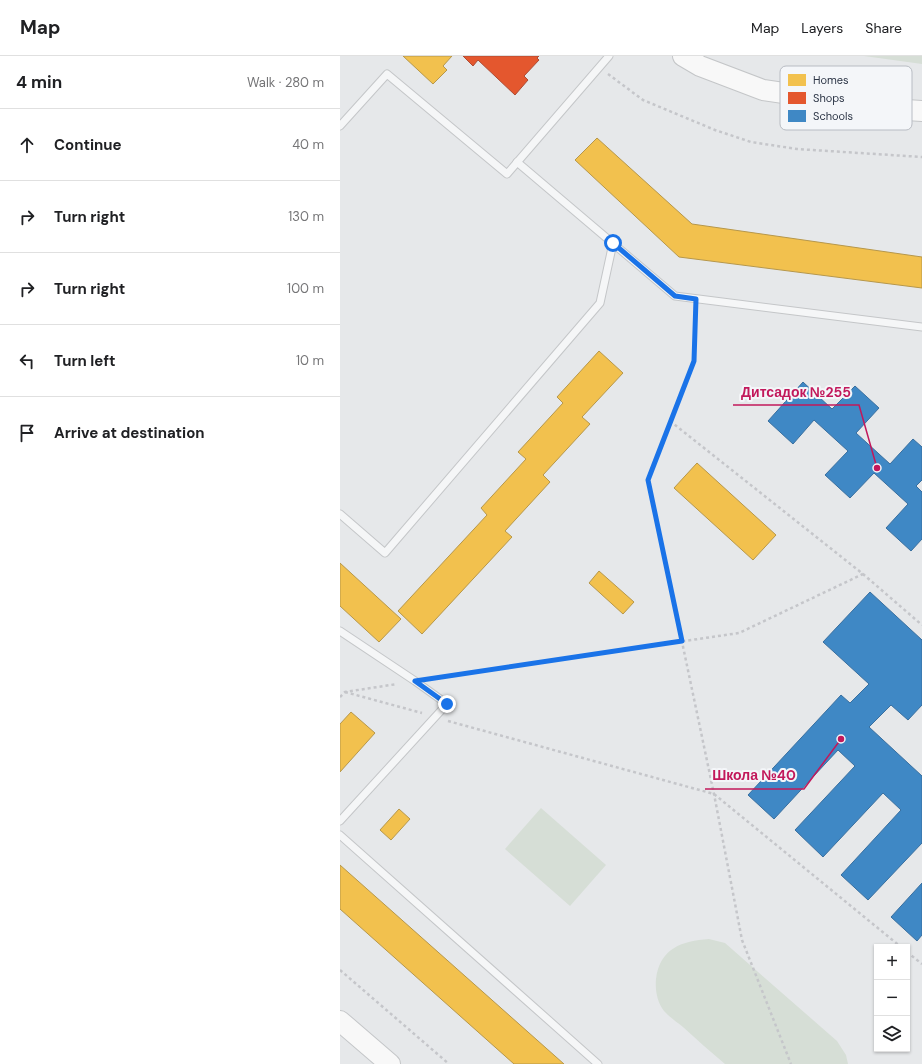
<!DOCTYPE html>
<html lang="en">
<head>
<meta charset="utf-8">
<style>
  body { margin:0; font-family:"DM Sans",sans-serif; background:#f6f6f6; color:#202124 }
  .controls { position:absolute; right:12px; bottom:12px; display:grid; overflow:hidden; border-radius:0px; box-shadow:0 1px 3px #0004 }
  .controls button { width:36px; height:36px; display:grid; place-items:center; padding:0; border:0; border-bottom:1px solid #e0e0e0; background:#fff; color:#202124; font:20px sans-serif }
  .stop { position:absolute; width:12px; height:12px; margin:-9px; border:3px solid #1a73e8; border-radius:50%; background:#fff }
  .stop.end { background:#1a73e8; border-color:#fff; box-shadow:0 1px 4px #0008 }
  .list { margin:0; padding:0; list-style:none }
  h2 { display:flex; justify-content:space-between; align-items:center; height:52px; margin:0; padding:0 16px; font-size:17px }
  h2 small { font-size:13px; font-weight:400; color:#757577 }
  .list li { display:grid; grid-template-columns:26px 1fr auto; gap:12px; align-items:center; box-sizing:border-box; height:72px; padding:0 16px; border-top:1px solid #e0e0e0 }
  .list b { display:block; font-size:15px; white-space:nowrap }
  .list em { font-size:13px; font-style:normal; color:#757577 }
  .icon { flex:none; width:22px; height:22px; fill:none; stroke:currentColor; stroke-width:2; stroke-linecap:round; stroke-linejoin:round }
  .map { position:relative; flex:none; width:582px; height:1008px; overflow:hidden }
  header { display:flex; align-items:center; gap:24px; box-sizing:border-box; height:56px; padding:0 20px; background:#fff; border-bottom:1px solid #e0e0e0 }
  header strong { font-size:19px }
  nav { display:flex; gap:22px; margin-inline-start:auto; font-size:14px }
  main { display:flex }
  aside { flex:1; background:#fff }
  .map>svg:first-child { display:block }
  .green { fill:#d6ded6 }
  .homes { fill:#f2c14e; stroke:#b6974b }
  .shops { fill:#e4572e; stroke:#ac4c35 }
  .schools { fill:#3f88c5; stroke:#396f9f }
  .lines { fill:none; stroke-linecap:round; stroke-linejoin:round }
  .lane-casing { stroke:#c4c6c8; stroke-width:9 }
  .secondary-casing { stroke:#c4c6c8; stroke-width:22 }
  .path { stroke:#c5c6ca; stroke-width:2.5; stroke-dasharray:3 3; stroke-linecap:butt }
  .lane { stroke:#f5f6f7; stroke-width:7 }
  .secondary { stroke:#f8f8f8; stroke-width:20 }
  .route { stroke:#1a73e8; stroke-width:5 }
  .key { fill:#f4f6f9; stroke:#b8bcc3; stroke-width:1 }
  .key-label { font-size:11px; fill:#2b3445 }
  .leader { fill:none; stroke:#c2185b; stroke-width:1.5 }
  .callout-dot { fill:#c2185b; stroke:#f4f6f9; stroke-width:1.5 }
  .callout-label { font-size:14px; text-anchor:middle; font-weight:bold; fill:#c2185b; stroke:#f4f6f9; stroke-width:4; stroke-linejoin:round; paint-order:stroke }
</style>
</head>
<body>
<header>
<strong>Map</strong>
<nav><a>Map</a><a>Layers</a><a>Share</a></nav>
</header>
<main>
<aside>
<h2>4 min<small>Walk · 280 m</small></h2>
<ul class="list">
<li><svg class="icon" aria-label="ahead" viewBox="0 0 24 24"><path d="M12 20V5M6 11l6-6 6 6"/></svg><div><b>Continue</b></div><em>40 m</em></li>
<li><svg class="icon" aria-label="right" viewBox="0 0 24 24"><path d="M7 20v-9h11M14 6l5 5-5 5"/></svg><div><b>Turn right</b></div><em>130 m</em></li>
<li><svg class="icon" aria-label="right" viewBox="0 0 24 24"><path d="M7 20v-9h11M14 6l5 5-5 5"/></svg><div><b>Turn right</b></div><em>100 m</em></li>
<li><svg class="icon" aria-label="left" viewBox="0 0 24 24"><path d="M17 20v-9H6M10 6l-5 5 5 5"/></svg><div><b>Turn left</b></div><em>10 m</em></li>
<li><svg class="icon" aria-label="arrive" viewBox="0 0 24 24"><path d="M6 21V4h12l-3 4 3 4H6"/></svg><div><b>Arrive at destination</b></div></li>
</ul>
</aside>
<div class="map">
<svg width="582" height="1008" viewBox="0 0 582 1008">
  <rect width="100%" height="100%" fill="#e6e8ea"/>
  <g class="green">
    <path d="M524,0H582V8Z"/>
    <path d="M201,752L266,809L230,850L165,793Z"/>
    <path d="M369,883L385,887L497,985L506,999L508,1008H385C371,996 357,984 343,971C337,966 329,961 324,955C317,946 315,934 316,923C320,892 342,885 369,883Z"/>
  </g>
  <g class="homes">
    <path d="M63,0H112L103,10L107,14L93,28Z"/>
    <path d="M257,82L352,168L582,201V232L339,201L235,104Z"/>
    <path d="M259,295L283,317L242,361L250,368L203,419L210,426L165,475L172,481L82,578L58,555L147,459L141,452L186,403L178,396L223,347L217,341Z"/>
    <path d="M357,407L436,479L413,504L334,432Z"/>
    <path d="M0,507L61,563L39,586L0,550Z"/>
    <path d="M259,515L294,546L283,558L249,527Z"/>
    <path d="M11,656L35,677L0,716V668Z"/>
    <path d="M59,753L70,763L51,784L40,774Z"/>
    <path d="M0,809L224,1008H174L0,853Z"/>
  </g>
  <path class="shops" d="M123,0H199L197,2L199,4L184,20L188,24L175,39L138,4L133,10Z"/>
  <g class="schools">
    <path d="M463,326L492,353L515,330L539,352L516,377L550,408L573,383L582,391V424L576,430L582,436V483L571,495L546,472L568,448L534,417L510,442L485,419L508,395L474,364L453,388L428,365Z"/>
    <path d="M530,536L582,584V649L568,664L551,649L529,671L582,720V787L528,844L501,819L561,754L543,737L483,801L455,774L515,710L498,694L434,763L408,739L501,639L510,647L529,628L483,586Z"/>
    <path d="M582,827V879L577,885L551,861Z"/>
  </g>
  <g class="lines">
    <g class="lane-casing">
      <g id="lane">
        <path d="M0,70L47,18L167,118L269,0"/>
        <path d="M177,106L335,240L582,271"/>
        <path d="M0,458L45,497L260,247L273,187"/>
        <path d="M0,575L75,625L107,648L0,765"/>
        <path d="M0,779L258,1008"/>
      </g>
    </g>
    <g class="secondary-casing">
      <g id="secondary">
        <path d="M343,0L360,10L423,34L552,53L582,55"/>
        <path d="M0,965L50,1008"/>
      </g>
    </g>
    <g class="path">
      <path d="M268,18L303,44L375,74L411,86L457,93L582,101"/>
      <path d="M355,254L354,305L308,424L374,738L402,884L451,1008"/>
      <path d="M330,365L523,518L582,569"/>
      <path d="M93,622L399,577L523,518"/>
      <path d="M5,636L82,657"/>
      <path d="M0,641L5,636L57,628"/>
      <path d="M108,665L374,738L561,891"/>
      <path d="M567,896L582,908"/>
      <path d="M0,914L109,1008"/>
    </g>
    <use href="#lane" class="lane"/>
    <use href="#secondary" class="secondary"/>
  </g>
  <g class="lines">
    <path class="route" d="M107,648L75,625L342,585L308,424L354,305L356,243L335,240L273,187"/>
  </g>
  <rect x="440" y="10" width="132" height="64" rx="6" class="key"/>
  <rect x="448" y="18" width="18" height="12" fill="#f2c14e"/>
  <rect x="448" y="36" width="18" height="12" fill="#e4572e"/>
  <rect x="448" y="54" width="18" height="12" fill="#3f88c5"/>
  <g class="key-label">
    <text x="473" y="28">Homes</text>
    <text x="473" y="46">Shops</text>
    <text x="473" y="64">Schools</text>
  </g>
  <path class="leader" d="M537 412L519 349H393M501 683L464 733H365"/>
  <g class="callout-dot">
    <circle cx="537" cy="412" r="4"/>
    <circle cx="501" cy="683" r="4"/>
  </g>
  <g class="callout-label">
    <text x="456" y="341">Дитсадок №255</text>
    <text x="414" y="724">Школа №40</text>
  </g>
</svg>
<div class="controls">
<button>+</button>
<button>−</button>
<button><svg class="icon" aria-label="layers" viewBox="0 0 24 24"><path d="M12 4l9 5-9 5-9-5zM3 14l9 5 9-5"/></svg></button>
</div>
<div class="stop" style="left:273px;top:187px"></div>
<div class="stop end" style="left:107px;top:648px"></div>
</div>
</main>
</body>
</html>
